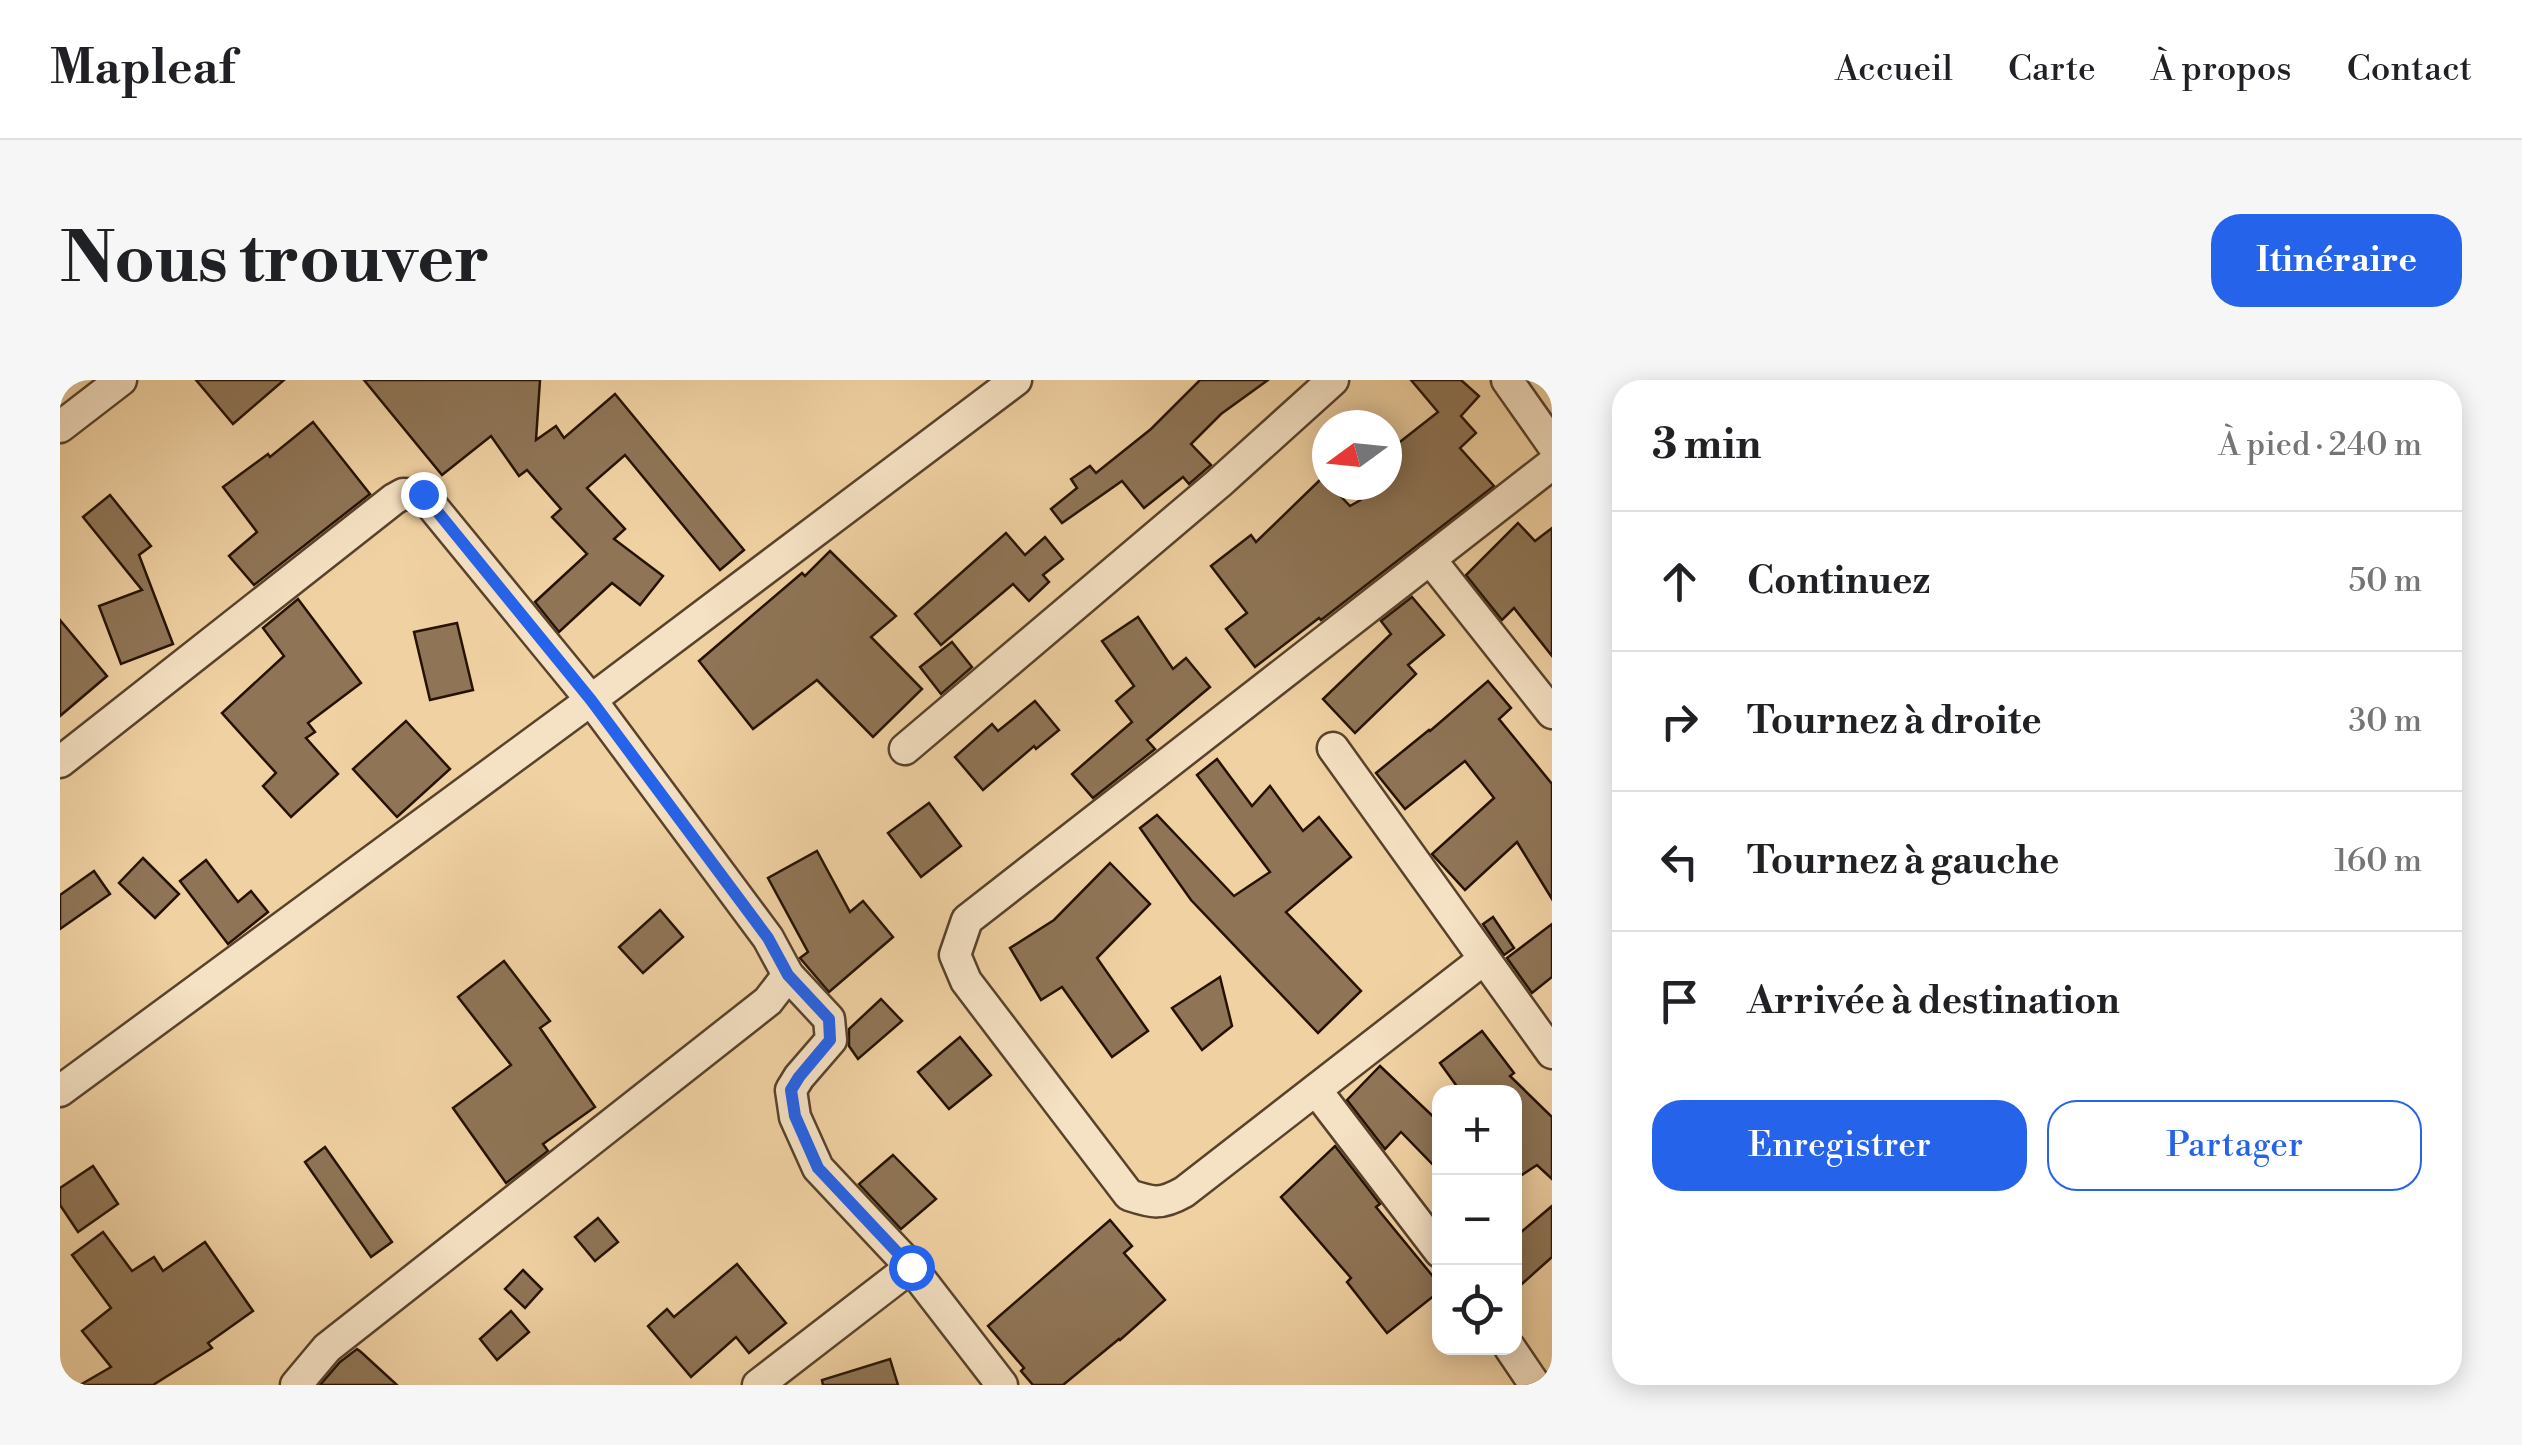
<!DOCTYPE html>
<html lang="fr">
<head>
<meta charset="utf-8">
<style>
  body { margin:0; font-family:"Libre Bodoni",serif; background:#f6f6f6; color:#202124 }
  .controls { position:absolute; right:30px; bottom:30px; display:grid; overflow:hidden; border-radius:20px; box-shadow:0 5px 25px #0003 }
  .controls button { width:90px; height:90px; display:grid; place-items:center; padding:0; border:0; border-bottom:2px solid #e0e0e0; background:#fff; color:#202124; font:50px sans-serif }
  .compass { position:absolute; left:1252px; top:30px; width:90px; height:90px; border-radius:50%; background:#fff; box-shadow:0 5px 25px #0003; rotate:255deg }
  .stop { position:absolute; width:30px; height:30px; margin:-22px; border:8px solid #2563eb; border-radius:50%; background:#fff }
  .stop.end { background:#2563eb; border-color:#fff; box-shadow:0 2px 10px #0008 }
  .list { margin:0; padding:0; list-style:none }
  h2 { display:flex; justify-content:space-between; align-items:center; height:130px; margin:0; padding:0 40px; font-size:42px }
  h2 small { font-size:32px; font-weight:400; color:#757577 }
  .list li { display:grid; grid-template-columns:65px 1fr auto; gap:30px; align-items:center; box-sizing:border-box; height:140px; padding:0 40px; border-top:2px solid #e0e0e0 }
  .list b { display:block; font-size:38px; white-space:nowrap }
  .list em { font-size:32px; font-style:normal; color:#757577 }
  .actions { display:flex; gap:20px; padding:30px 40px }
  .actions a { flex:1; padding:22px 0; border:2px solid #2563eb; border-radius:30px; text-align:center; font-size:35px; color:#2563eb }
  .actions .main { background:#2563eb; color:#fff }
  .icon { flex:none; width:55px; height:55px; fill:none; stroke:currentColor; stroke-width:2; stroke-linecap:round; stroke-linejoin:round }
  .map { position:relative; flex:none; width:1492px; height:1005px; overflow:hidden; border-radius:30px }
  header { display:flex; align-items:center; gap:60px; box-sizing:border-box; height:140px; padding:0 50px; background:#fff; border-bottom:2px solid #e0e0e0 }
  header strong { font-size:48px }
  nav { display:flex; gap:55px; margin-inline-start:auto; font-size:35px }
  .intro { display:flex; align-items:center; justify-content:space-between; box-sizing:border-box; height:240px; padding:0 60px }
  h1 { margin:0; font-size:70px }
  .button { padding:25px 45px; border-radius:30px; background:#2563eb; color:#fff; font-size:35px; font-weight:700 }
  main { display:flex; gap:60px; padding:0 60px }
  aside { flex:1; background:#fff; border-radius:30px; box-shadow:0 5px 25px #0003 }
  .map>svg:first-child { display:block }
  .building { fill:#8f7556; stroke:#251204; stroke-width:2.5 }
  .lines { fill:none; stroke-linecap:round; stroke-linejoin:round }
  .street-casing { stroke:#58422c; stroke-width:35 }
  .street { stroke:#f5e1c3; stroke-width:30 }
  .route { stroke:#2563eb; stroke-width:12 }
</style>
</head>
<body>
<header>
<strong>Mapleaf</strong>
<nav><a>Accueil</a><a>Carte</a><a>À propos</a><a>Contact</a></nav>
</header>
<div class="intro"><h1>Nous trouver</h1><a class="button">Itinéraire</a></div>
<main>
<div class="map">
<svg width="1492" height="1005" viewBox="0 0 1492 1005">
  <rect width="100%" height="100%" fill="#f0d1a2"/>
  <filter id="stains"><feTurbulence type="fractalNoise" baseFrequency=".002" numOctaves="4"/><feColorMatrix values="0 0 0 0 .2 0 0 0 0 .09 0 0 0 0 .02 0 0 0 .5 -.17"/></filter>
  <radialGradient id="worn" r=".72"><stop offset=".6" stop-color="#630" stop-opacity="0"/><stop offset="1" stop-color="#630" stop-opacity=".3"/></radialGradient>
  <g class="building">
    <path d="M136,0H224L173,44Z"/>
    <path d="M304,0H480L476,60L496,46L504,58L555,14L684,170L660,190L565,75L527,108L565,149L554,159L603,196L580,225L552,203L499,252L475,222L527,174L492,137L501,129L467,90L459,96L431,56L382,95Z"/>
    <path d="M1140,0H1208L1161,34L1131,64L1151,85L1129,104L1123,97L1084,128L1062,101L1002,143L991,129L1017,108L1011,99L1030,86L1036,93L1091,49Z"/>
    <path d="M1351,0H1401L1419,16L1401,36L1416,53L1400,68L1434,106L1261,240L1259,238L1195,287L1166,249L1187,233L1151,186L1191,155L1196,162L1262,98L1267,105H1270L1290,126L1327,105V72L1378,32Z"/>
    <path d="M253,42L310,114L194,205L169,176L197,152L163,107L208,74L210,77Z"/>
    <path d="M50,115L91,166L79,175L113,264L61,284L39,226L82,210L23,137Z"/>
    <path d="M1458,143L1475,161L1492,148V276L1454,228L1442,240L1406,195Z"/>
    <path d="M946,153L965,175L985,157L1003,179L983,195L989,202L969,221L953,204L881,265L855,234Z"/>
    <path d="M770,171L836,236L811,257L862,309L813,357L757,300L693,349L639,281L742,193L745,196Z"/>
    <path d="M1352,217L1384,255L1348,285L1356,294L1295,353L1263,319L1331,254L1321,241Z"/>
    <path d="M238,219L301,303L248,343L255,352L246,358L278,394L231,437L203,406L216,393L162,333L224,276L203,248Z"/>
    <path d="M1078,237L1113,289L1126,278L1150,307L1087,360L1095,369L1033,418L1012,394L1072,342L1056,321L1074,306L1042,261Z"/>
    <path d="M0,240L47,296L0,336Z"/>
    <path d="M397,243L413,310L370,320L354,252Z"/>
    <path d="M892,262L912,287L881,314L860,287Z"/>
    <path d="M1428,301L1451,328L1439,339L1492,404V519L1457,462L1405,510L1372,474L1434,418L1405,381L1345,429L1316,393L1369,350L1370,351Z"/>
    <path d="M975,321L999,350L976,369L974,366L923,410L895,377L932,344L938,351Z"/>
    <path d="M346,341L390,389L337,437L293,389Z"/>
    <path d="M1157,379L1192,426L1210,406L1243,451L1259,437L1291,477L1226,532L1301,611L1258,653L1131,520L1080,448L1097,435L1174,516L1210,492L1137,395Z"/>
    <path d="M869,423L901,466L861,497L828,453Z"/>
    <path d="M757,471L790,532L803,521L833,557L769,612L740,578L748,572L708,498Z"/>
    <path d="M83,478L119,514L95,538L59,503Z"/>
    <path d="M146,480L178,522L191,511L208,532L168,564L120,501Z"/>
    <path d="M1050,483L1090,524L1037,578L1088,651L1052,677L1002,607L981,620L950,568L994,540Z"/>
    <path d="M34,491L50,514L0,549V515Z"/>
    <path d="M600,530L623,557L583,593L559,567Z"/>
    <path d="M1433,537L1454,568L1444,575L1423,544Z"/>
    <path d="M1492,544V597L1472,613L1447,578Z"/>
    <path d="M444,581L490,641L480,648L535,727L483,764L488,771L446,803L393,728L451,685L398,617Z"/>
    <path d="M1160,597L1172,646L1142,670L1112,628Z"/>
    <path d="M821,619L842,641L798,679L789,666V649Z"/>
    <path d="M1422,651L1454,693L1450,696L1492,737V799L1477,785L1454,800V712H1401L1380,683Z"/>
    <path d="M900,657L931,695L889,729L858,692Z"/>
    <path d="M1320,686L1380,743V792L1341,752L1325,769L1287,720Z"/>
    <path d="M1275,766L1320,824L1316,827L1380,905V911L1327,953L1287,902L1291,898L1221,817Z"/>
    <path d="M265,767L332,862L311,877L245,782Z"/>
    <path d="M833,775L876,819L841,849L799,804Z"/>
    <path d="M33,786L58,824L18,852L0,825V808Z"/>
    <path d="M1492,826V877L1454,911V858Z"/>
    <path d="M538,838L558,862L535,881L515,857Z"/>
    <path d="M1050,840L1072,866L1064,873L1105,920L1060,960L1059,959L1003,1005H973L961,991L964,988L928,946Z"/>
    <path d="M43,852L72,891L94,877L103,891L145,862L193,931L148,963L152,968L93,1005H20L51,987L22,951L51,928L12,875Z"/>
    <path d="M677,884L726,943L689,973L676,957L631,997L588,946L607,929L614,937Z"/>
    <path d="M463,890L482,909L465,928L445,909Z"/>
    <path d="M451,931L469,952L437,980L420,959Z"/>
    <path d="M297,969L301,972L337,1005H260L280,982Z"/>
    <path d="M830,979L838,1005H763L762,1000Z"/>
  </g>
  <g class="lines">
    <g class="street-casing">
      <g id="street">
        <path d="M1447,0L1492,64"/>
        <path d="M0,47L61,0"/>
        <path d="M1370,179L1492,333"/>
        <path d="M1273,368L1492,673"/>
        <path d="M845,369L1159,103L1273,0"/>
        <path d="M0,382L334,119L343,114L363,115L531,320L708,558L728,595L769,639L771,660L739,697L731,710L735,737L758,788L851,887L942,1005"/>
        <path d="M1424,579L1124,812C1101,825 1093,823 1069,815L906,601L895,575L907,540L1492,84"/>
        <path d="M1256,710L1380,872"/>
        <path d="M0,711L531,320L956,0"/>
        <path d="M1450,968L1475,1005"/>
        <path d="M236,1005L267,968L708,621L728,595"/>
        <path d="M698,1005L851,887"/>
      </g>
    </g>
    <use href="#street" class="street"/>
  </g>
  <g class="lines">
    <path class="route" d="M363,114L531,320L708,558L728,595L769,639L770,660L739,697L731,710L735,736L758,788L851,887"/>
  </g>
  <rect width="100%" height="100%" filter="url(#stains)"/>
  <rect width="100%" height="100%" fill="url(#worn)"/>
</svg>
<div class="controls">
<button>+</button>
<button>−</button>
<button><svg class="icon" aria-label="locate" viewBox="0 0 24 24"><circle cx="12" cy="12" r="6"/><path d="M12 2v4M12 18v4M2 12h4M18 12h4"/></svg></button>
</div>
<svg class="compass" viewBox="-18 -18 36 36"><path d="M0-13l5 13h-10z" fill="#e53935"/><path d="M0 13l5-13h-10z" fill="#757577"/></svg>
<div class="stop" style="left:851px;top:887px"></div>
<div class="stop end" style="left:363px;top:114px"></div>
</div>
<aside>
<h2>3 min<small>À pied · 240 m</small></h2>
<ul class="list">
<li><svg class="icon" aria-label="ahead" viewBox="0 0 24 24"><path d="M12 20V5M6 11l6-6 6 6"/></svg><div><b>Continuez</b></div><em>50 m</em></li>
<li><svg class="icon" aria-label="right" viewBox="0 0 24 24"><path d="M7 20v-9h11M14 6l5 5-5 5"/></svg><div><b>Tournez à droite</b></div><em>30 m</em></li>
<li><svg class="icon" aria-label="left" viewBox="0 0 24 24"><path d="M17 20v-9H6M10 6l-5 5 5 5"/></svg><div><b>Tournez à gauche</b></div><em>160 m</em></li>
<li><svg class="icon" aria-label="arrive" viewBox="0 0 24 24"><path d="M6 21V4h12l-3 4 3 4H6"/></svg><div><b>Arrivée à destination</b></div></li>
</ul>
<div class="actions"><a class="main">Enregistrer</a><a>Partager</a></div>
</aside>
</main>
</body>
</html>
